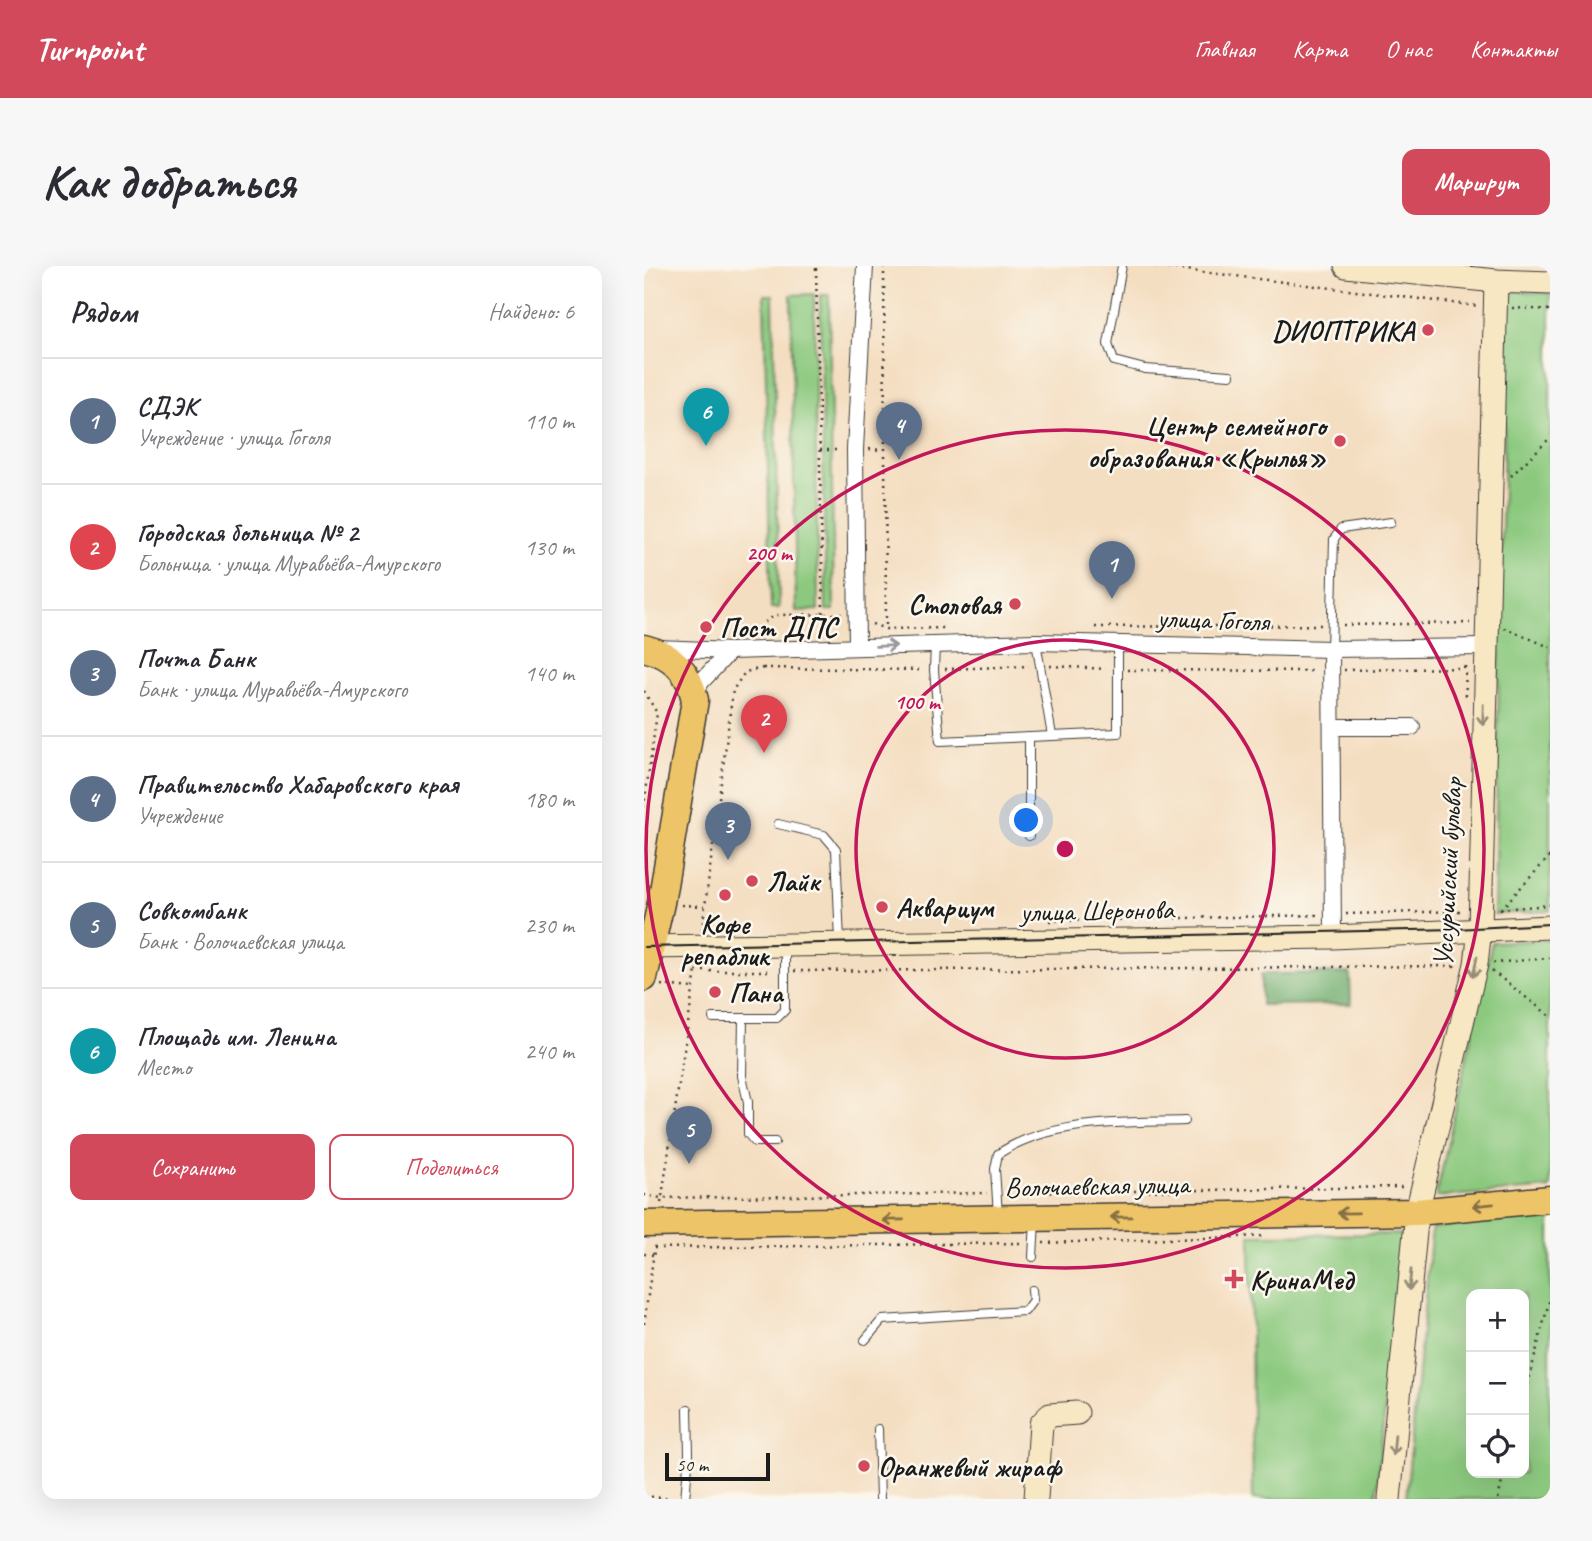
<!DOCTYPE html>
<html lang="ru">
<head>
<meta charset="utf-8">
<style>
  body { margin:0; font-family:Caveat,sans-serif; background:#f7f7f7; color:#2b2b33 }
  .controls { position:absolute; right:21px; bottom:21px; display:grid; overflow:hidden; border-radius:14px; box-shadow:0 7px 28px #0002 }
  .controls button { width:63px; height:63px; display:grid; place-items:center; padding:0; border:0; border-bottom:2px solid #e1e1e2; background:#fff; color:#2b2b33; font:35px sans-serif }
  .scale { position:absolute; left:21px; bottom:18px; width:105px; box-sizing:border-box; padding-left:7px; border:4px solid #1c1c1c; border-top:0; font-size:19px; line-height:24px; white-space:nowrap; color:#1c1c1c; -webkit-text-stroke:5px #fbf7ec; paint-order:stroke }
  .you { position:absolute; left:383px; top:555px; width:24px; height:24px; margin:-18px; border:5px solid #fff; border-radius:50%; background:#1a73e8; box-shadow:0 0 0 10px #1a73e833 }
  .badge { display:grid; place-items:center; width:46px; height:46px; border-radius:50%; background:#d1495b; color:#fff; font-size:23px; font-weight:700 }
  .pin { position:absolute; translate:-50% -58px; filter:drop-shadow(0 2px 4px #0008) }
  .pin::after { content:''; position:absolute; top:37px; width:24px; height:21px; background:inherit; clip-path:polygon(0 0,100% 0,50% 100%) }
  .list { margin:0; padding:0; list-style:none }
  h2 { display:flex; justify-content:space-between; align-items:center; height:91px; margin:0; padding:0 28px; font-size:30px }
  h2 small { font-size:23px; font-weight:400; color:#7c7c81 }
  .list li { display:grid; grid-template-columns:46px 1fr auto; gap:21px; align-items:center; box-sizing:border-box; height:126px; padding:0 28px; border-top:2px solid #e1e1e2 }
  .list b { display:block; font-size:26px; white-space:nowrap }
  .list p { margin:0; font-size:23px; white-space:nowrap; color:#7c7c81 }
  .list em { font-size:23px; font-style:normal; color:#7c7c81 }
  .actions { display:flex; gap:14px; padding:21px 28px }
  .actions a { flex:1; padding:16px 0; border:2px solid #d1495b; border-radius:14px; text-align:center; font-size:24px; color:#d1495b }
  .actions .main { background:#d1495b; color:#fff }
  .icon { flex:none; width:38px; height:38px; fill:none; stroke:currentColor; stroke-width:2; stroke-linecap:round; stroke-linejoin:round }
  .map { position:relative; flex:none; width:906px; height:1233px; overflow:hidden; border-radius:14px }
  header { display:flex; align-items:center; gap:42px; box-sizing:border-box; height:98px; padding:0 35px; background:#d1495b; color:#fff }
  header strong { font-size:33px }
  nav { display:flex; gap:38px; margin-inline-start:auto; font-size:24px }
  .intro { display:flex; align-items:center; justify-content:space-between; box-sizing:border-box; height:168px; padding:0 42px }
  h1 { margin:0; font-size:49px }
  .button { padding:18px 32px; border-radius:14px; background:#d1495b; color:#fff; font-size:24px; font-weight:700 }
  main { display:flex; gap:42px; padding:0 42px }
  aside { flex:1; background:#fff; border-radius:14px; box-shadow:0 7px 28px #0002 }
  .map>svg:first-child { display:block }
  .green { fill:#8cc97f; stroke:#54724e; stroke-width:2; fill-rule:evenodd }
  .forest { fill:#71ad6e; stroke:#466445; stroke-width:2 }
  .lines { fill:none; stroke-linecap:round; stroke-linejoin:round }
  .lane-casing { stroke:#3c3935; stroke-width:10 }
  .street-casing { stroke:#3c3935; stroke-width:18 }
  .secondary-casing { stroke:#3c3935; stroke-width:25 }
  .primary-casing { stroke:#3c3935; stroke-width:29 }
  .path { stroke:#3c3935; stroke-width:2.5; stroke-dasharray:2 5; stroke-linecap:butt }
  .lane { stroke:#fff; stroke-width:8 }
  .street { stroke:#fff; stroke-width:16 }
  .secondary { stroke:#f8e7c3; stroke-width:23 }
  .primary { stroke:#eec469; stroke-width:26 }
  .tram { stroke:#1c1c1c; stroke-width:2 }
  .oneway { stroke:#999 }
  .oneway2 { stroke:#958c78 }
  .oneway3 { stroke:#857042 }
  .ring { fill:none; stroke:#c2185b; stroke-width:3.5 }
  .poi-dot { fill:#d1495b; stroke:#fbf7ec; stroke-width:2.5 }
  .labels { text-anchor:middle; stroke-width:5; stroke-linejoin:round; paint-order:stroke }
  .poi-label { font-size:28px; font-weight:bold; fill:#1c1c1c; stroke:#fbf7ec; text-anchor:start }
  .street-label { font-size:28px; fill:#1c1c1c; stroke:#fbf7ec }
  .centre { fill:#c2185b; stroke:#fbf7ec; stroke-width:3.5 }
  .ring-label { font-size:21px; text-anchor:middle; font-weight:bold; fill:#c2185b; stroke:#fbf7ec; stroke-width:5; stroke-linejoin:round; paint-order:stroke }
</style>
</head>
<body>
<header>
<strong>Turnpoint</strong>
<nav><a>Главная</a><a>Карта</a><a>О нас</a><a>Контакты</a></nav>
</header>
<div class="intro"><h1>Как добраться</h1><a class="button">Маршрут</a></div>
<main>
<aside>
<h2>Рядом<small>Найдено: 6</small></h2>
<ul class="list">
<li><span class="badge" style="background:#5c6f8a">1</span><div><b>СДЭК</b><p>Учреждение · улица Гоголя</p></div><em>110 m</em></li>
<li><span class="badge" style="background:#e0444e">2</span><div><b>Городская больница № 2</b><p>Больница · улица Муравьёва-Амурского</p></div><em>130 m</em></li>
<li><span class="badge" style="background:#5c6f8a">3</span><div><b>Почта Банк</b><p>Банк · улица Муравьёва-Амурского</p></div><em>140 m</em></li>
<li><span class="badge" style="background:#5c6f8a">4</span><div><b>Правительство Хабаровского края</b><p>Учреждение</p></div><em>180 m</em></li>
<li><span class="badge" style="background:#5c6f8a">5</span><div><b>Совкомбанк</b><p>Банк · Волочаевская улица</p></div><em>230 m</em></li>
<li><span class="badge" style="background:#0f9aa8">6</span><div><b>Площадь им. Ленина</b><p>Место</p></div><em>240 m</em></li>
</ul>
<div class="actions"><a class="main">Сохранить</a><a>Поделиться</a></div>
</aside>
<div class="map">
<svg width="906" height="1233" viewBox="0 0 906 1233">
  <rect width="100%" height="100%" fill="#fbf7ec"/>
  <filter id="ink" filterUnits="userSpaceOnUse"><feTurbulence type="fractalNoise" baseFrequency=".0143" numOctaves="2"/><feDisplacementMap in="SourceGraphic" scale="14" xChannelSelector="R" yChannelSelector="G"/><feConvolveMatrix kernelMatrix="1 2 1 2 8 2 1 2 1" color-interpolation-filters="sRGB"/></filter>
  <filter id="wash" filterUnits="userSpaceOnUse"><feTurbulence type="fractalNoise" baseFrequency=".00686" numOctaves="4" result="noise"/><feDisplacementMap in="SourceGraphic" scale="28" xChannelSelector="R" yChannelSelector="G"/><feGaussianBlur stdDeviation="1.57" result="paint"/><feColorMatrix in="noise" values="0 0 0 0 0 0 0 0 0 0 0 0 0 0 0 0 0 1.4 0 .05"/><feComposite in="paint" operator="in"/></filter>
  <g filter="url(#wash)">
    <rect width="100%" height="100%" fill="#f4dec1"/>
    <g class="green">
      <path d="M863,25L906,27V645L850,648Z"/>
      <path d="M170,28L174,344L152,345L147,29Z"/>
      <path d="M120,29H129L135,342H127Z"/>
      <path d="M176,29H185L190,344H182Z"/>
      <path d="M906,674V922L792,931L848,676Z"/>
      <path d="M906,947V1233H762L788,962ZM827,1028H880V1207H827Z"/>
      <path d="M758,968L732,1233H609L606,969Z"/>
    </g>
    <path class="forest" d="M706,707L707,738L617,739V708Z"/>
  </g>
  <g filter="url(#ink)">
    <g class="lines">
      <g class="lane-casing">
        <g id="lane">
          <path d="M478,0L464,78L470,95L501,103L586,109"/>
          <path d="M392,376L408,470"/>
          <path d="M291,379L290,404L296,475L474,467V376"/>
          <path d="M687,383L690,273L697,263L747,256"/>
          <path d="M134,558L180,569L192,583L196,676"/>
          <path d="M385,570V471"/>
          <path d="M69,752H133L141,744V682"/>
          <path d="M99,752L98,810L104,836V868L111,876H131"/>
          <path d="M354,949L351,903L354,888C406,853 480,857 541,855"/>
          <path d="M389,991L391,955"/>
          <path d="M221,1074L238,1054L381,1045L389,1034L388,1024"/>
          <path d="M234,1163L236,1233"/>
          <path d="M41,1233L45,1188L44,1143"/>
        </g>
      </g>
      <g class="street-casing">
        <g id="street">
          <path d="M213,380L211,183L221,0"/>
          <path d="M14,382L86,385L392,376L687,383L841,381"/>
          <path d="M687,383L689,671"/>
          <path d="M51,433L56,417L86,385"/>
          <path d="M688,461H768"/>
        </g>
      </g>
      <g class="secondary-casing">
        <g id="secondary">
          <path d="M702,0L852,15L906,17"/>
          <path d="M0,681L689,671L906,661"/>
          <path d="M392,1233L397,1158L406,1149L433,1147"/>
          <path d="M745,1233L773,946L832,698L836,663L852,15"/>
        </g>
      </g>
      <g class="primary-casing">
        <g id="primary">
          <path d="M0,382C29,389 45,405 51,434L17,637L0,712"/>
          <path d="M0,958L773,946L906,933"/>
        </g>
      </g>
      <g class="path">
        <path d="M240,0L242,363"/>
        <path d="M510,0L833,40"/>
        <path d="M172,2L179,347"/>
        <path d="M868,42L906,44"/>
        <path d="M225,183L239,184"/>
        <path d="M176,184H197"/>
        <path d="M867,210L906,172"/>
        <path d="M228,358L242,363L304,362"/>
        <path d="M699,359L826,357"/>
        <path d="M451,361L679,359"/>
        <path d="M860,362L906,381"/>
        <path d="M118,369V358L132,349L198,348"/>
        <path d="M406,400L462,403"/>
        <path d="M821,400L822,432"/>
        <path d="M119,402L280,404"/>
        <path d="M301,403L385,400"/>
        <path d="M483,404L672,405"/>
        <path d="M700,404L821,402"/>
        <path d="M0,425L13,447L0,540"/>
        <path d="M38,639L60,640"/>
        <path d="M856,643L906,639"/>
        <path d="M857,643L906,590"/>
        <path d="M702,648L818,645"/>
        <path d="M405,655L674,649"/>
        <path d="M58,664L89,424L101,406L119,402V397"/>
        <path d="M849,697L906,692"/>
        <path d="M810,701L811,684"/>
        <path d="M52,705H129"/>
        <path d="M150,705L812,700"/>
        <path d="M848,705L906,750"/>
        <path d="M17,719L49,722"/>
        <path d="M364,927L759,921"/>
        <path d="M0,929L17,932L343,927"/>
        <path d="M17,937L53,698"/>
        <path d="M399,977L623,970"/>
        <path d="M10,982L378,977"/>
        <path d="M0,988L9,989"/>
        <path d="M0,1058L11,978"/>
        <path d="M880,1132L906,1032"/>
        <path d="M0,1230L32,1233"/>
        <path d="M854,1233L860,1207"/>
      </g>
      <use href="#lane" class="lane"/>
      <use href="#street" class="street"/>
      <use href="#secondary" class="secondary"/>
      <use href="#primary" class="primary"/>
      <path class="tram" d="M0,681L812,663L906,658"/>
    </g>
    <defs><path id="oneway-shaft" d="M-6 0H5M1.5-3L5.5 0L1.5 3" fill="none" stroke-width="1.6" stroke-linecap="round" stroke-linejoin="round" transform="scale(1.75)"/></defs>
    <use class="oneway" href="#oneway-shaft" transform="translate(242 380) rotate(-2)"/>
    <g class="oneway2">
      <use href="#oneway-shaft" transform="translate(839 449) rotate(91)"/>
      <use href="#oneway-shaft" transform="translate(831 701) rotate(101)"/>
      <use href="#oneway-shaft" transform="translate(766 1014) rotate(96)"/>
      <use href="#oneway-shaft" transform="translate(750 1179) rotate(95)"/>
    </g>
    <g class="oneway3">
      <use href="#oneway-shaft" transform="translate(839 939) rotate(174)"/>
      <use href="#oneway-shaft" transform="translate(704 947) rotate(179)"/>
      <use href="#oneway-shaft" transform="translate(477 951) rotate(179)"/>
      <use href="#oneway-shaft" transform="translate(249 954) rotate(179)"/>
    </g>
  </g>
  <g class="ring">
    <circle cx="421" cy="583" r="209"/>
    <circle cx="421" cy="583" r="419"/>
  </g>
  <g class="poi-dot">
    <circle cx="784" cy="64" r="7"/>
    <circle cx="696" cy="175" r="7"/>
    <circle cx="371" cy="338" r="7"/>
    <circle cx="62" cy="361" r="7"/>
    <circle cx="108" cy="615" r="7"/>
    <circle cx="81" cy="629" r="7"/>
    <circle cx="238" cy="641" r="7"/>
    <circle cx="71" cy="726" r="7"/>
    <path d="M586.5 1002.5h7v7h7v7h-7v7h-7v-7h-7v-7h7z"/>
    <circle cx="220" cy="1200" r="7"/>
  </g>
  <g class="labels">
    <g class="poi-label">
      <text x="770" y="74" text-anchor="end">DИОПТРИКА</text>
      <text x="682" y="169" text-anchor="end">Центр семейного<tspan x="682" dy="32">образования «Крылья»</tspan></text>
      <text x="357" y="348" text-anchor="end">Столовая</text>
      <text x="76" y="371">Пост ДПС</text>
      <text x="122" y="625">Лайк</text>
      <text x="252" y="651">Аквариум</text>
      <text x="81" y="667" text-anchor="middle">Кофе<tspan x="81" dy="32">репаблик</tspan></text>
      <text x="85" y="736">Пана</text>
      <text x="606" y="1023">КринаМед</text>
      <text x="234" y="1210">Оранжевый жираф</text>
    </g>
    <g class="street-label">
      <text transform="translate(569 353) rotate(2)" y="10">улица Гоголя</text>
      <text transform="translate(803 606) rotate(-87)" y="10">Уссурийский бульвар</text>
      <text transform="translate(453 644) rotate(-1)" y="10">улица Шеронова</text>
      <text transform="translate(453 919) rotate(-1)" y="10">Волочаевская улица</text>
    </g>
  </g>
  <circle cx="421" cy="583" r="10" class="centre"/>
  <g class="ring-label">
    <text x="125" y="294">200 m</text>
    <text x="273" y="443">100 m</text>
  </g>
</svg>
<div class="controls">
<button>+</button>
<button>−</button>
<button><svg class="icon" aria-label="locate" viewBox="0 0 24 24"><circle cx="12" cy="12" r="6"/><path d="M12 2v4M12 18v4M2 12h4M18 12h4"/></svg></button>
</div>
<div class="scale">50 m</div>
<div class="you"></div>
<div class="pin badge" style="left:468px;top:333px;background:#5c6f8a">1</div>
<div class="pin badge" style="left:120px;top:487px;background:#e0444e">2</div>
<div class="pin badge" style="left:84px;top:594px;background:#5c6f8a">3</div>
<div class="pin badge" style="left:255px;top:194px;background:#5c6f8a">4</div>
<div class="pin badge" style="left:45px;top:898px;background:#5c6f8a">5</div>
<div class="pin badge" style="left:62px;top:180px;background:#0f9aa8">6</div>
</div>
</main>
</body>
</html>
